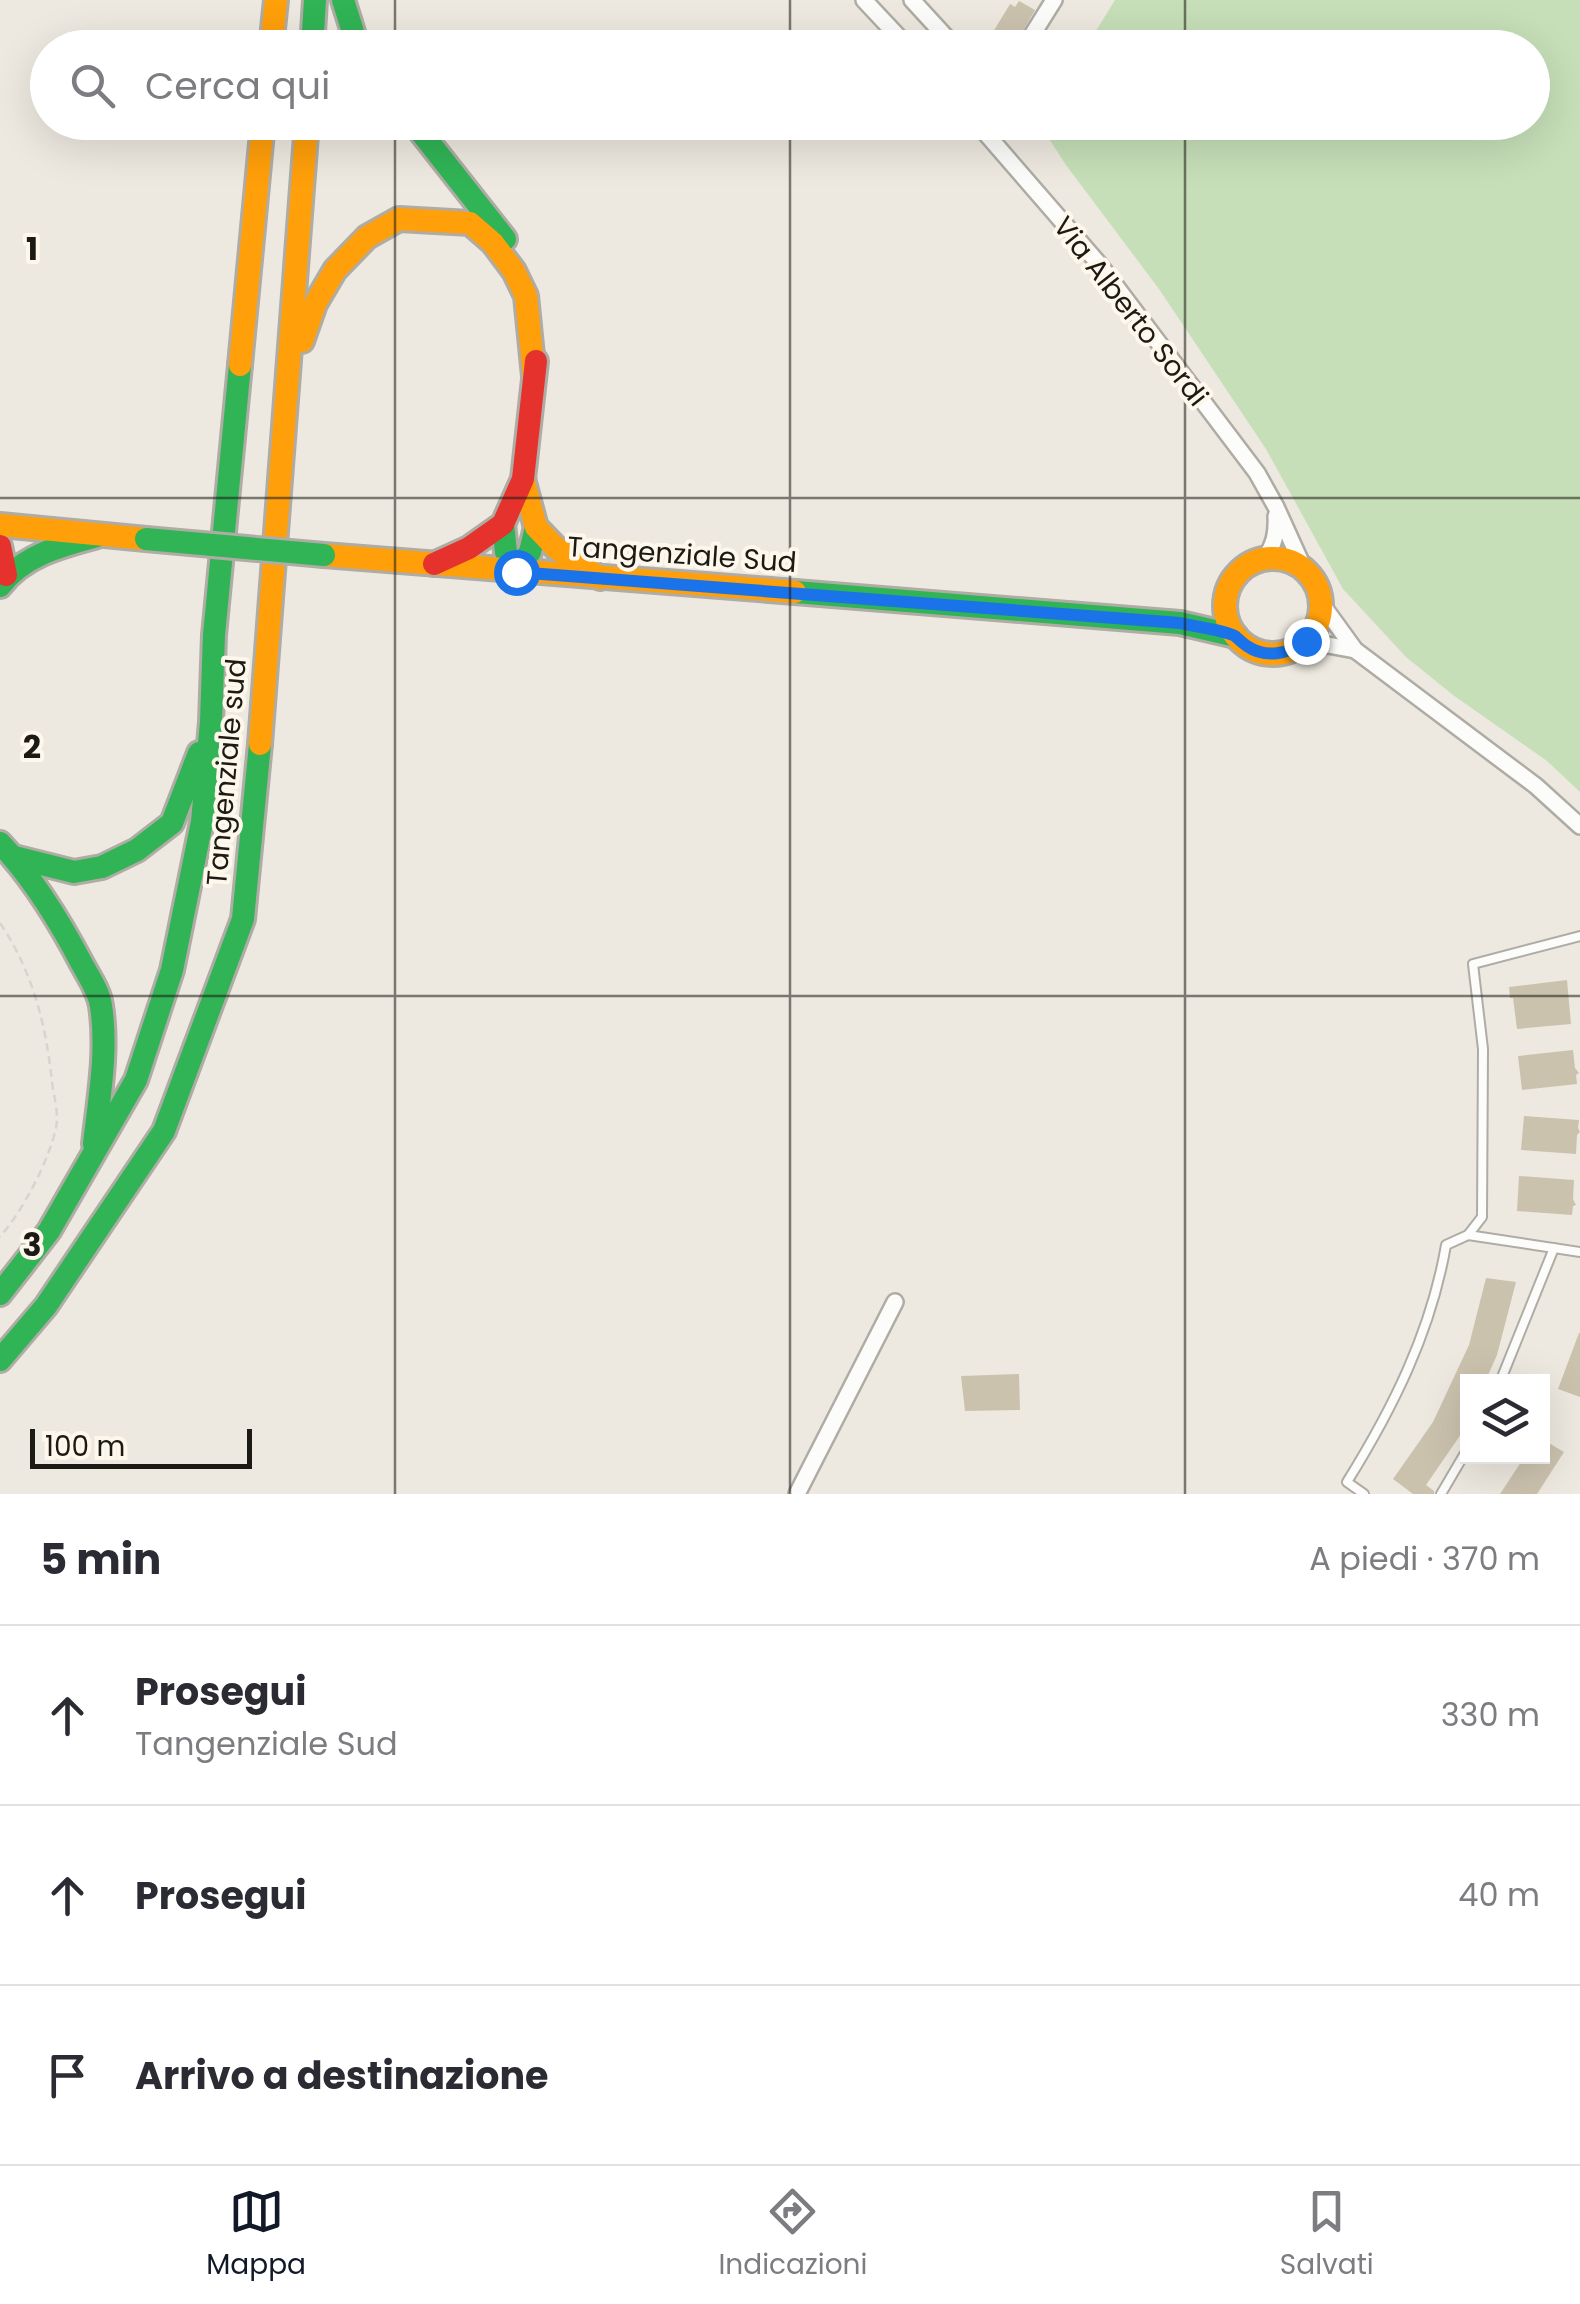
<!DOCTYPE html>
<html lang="it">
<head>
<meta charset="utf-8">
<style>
  body { margin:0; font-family:Poppins,sans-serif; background:#f7f7f7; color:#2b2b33 }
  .controls { position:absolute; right:30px; bottom:30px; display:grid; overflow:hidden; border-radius:0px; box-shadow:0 10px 40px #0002 }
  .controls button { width:90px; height:90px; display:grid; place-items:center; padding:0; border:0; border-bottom:2px solid #e1e1e2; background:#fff; color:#2b2b33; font:50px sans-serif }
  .scale { position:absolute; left:30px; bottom:25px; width:222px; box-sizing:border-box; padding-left:10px; border:5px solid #1c1a14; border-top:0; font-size:28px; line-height:35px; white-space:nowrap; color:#1c1a14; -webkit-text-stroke:8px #fef7eb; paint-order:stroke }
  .stop { position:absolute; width:30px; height:30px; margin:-22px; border:8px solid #1a73e8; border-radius:50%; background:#fff }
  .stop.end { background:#1a73e8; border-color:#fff; box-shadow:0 2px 10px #0008 }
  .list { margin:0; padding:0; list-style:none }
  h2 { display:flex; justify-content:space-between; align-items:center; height:130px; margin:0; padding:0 40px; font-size:42px }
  h2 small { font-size:32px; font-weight:400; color:#7c7c81 }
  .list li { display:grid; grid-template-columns:65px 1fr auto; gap:30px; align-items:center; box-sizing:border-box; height:180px; padding:0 40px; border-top:2px solid #e1e1e2 }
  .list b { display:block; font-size:38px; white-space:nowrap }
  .list p { margin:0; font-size:32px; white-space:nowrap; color:#7c7c81 }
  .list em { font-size:32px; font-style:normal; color:#7c7c81 }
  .icon { flex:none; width:55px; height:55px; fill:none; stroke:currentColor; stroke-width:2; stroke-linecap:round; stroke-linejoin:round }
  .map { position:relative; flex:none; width:1580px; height:1494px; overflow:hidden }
  .search { position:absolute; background:#fff; box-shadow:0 10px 40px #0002; left:30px; right:30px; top:30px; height:110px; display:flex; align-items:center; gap:25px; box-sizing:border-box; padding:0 35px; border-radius:55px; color:#7c7c81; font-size:38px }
  .sheet { height:670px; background:#fff }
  nav { display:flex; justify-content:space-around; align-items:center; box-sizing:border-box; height:140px; border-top:2px solid #e1e1e2; background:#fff; font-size:28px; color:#7c7c81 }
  nav a { display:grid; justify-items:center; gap:5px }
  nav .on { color:#111827 }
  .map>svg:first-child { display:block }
  .green { fill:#c6dfb8 }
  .building { fill:#cbc2ae }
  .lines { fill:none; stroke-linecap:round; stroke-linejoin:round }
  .lane-casing { stroke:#afaca5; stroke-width:12 }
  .street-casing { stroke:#afaca5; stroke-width:20 }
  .fast-casing { stroke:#afaca5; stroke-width:28 }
  .slow-casing { stroke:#afaca5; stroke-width:28 }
  .jam-casing { stroke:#afaca5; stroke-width:28 }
  .path { stroke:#d6d5d2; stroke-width:2.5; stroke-dasharray:8 5; stroke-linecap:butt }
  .lane { stroke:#fcfcfa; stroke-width:8 }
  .street { stroke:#fcfcfa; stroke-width:15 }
  .fast { stroke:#30b455; stroke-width:22 }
  .slow { stroke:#ff9f0a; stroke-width:22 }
  .jam { stroke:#e5322d; stroke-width:22 }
  .fast-bridge-casing { stroke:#afaca5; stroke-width:28; stroke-linecap:butt }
  .fast-bridge { stroke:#30b455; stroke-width:22 }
  .route { stroke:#1a73e8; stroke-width:12 }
  .grid { fill:none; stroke:#1c1a14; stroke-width:2.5; stroke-opacity:0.55 }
  .labels { text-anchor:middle; stroke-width:8; stroke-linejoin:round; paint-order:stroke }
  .street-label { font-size:28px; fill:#1c1a14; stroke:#fef7eb }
  .grid-label { font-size:32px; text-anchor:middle; font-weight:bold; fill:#1c1a14; stroke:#fef7eb; stroke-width:8; stroke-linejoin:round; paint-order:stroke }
</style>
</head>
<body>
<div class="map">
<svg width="1580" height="1494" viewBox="0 0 1580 1494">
  <rect width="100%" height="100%" fill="#ede9e0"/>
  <path class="green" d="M1115,0H1580V792L1547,761L1453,695L1406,657L1343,589L1266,449L1159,289L1066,165L1040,125L1042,122H1532V48L1086,47Z"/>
  <g class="building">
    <path d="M1019,1L1035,10L1013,48H991L996,40L990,37L1010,4L1015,7Z"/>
    <path d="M1567,980L1571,1024L1517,1029L1513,998H1510L1509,987Z"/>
    <path d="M1573,1050L1575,1068L1579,1073L1576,1075L1577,1084L1522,1090L1518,1056Z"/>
    <path d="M1524,1116L1579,1120L1578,1128L1580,1132L1577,1135L1576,1154L1521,1150Z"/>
    <path d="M1519,1176L1574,1180L1573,1199L1576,1205L1573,1206L1572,1215L1517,1211Z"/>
    <path d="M1486,1278L1516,1282L1497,1355L1485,1382H1468V1420L1459,1437L1426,1485L1434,1491V1494H1413L1393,1479L1433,1422L1469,1345Z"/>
    <path d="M1579,1333H1580V1397L1558,1389Z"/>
    <path d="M1019,1374L1020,1410L965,1411L961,1376Z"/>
    <path d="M1542,1439L1564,1452L1537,1494H1500L1525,1456H1542Z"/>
  </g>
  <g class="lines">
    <g class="lane-casing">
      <g id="lane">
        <path d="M1468,1235L1580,1252"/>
        <path d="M1500,1382L1554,1248"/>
        <path d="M1364,1494L1347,1482C1393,1408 1431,1332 1446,1245L1468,1235L1482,1217L1483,1049L1473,964L1580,936"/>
        <path d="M1441,1494L1468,1448"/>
      </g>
    </g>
    <g class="street-casing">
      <g id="street">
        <path d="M864,0L909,48"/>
        <path d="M912,0L956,48"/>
        <path d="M1024,48L1054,0"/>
        <path d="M976,122L1099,264L1257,473L1276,507L1305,571"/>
        <path d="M1265,559C1274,544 1277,534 1276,516"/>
        <path d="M1321,603L1355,650L1536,786L1580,826"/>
        <path d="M1298,647L1328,645L1355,650"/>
        <path d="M797,1494L895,1302"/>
      </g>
    </g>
    <g class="fast-casing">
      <g id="fast">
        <path d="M343,0L358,48"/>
        <path d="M312,48L315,0"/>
        <path d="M413,122L505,239"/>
        <path d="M503,524L506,552L516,571L530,552L536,527"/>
        <path d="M0,586C24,554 64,545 101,535"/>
        <path d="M795,592L1180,623L1236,636"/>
        <path d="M0,843C34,879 59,920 82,964C89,977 99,991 101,1006C108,1051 99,1099 94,1144"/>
        <path d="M14,857L74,872L102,867L137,850L172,823L199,753"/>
        <path d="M0,1294L49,1231L136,1080L172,970L202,822L211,722L214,635L240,365"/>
        <path d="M0,1360L46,1306L164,1131L243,919L260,744"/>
      </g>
    </g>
    <g class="slow-casing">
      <g id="slow">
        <path d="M271,48L276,0"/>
        <path d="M302,341L315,304L335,270L367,237L399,219L470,223L493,243L514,271L526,296L534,376"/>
        <path d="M240,365L263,122"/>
        <path d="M523,479L536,527L556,548L600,578"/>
        <path d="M0,525L146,539"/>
        <path d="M324,555L795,592"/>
        <circle cx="1273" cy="606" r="48"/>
        <path d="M260,744L307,122"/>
      </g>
    </g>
    <g class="jam-casing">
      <g id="jam">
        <path d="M0,546L6,575"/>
        <path d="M434,564L469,548L503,524L523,479L536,361"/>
      </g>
    </g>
    <path class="path" d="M0,923C33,972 46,1025 52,1082C54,1097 59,1114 56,1128C48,1163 23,1210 0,1237"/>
    <use href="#lane" class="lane"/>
    <use href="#street" class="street"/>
    <use href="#fast" class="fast"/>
    <use href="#slow" class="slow"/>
    <use href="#jam" class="jam"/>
    <g class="fast-bridge-casing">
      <path id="fast-bridge" d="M146,539L324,555"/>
    </g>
    <use href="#fast-bridge" class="fast-bridge"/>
  </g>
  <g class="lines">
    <path class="route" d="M516,572L1180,623C1195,627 1221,629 1235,636C1236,637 1245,645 1247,646C1266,659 1288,654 1306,641"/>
  </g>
  <path class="grid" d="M395,0V48M790,0V48M1185,0V48M395,122V1494M790,122V1494M1185,122V1494M0,498H1580M0,996H1580"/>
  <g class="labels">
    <g class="street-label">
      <text transform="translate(1131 311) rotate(52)" y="10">Via Alberto Sordi</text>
      <text transform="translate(682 554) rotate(4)" y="10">Tangenziale Sud</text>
      <text transform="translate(226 772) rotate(-85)" y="10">Tangenziale sud</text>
    </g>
  </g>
  <g class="grid-label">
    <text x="32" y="260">1</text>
    <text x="32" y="758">2</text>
    <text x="32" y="1256">3</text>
  </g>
</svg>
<div class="controls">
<button><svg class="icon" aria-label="layers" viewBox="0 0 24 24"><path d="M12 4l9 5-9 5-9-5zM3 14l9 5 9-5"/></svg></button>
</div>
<div class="scale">100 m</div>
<div class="stop" style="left:516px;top:572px"></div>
<div class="stop end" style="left:1306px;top:641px"></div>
<div class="search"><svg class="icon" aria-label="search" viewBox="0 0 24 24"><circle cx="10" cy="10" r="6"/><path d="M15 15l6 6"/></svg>Cerca qui</div>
</div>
<section class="sheet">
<h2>5 min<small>A piedi · 370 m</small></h2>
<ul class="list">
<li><svg class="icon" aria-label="ahead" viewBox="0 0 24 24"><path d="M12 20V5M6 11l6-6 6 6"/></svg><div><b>Prosegui</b><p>Tangenziale Sud</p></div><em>330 m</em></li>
<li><svg class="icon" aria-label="ahead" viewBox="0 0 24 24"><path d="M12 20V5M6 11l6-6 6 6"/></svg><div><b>Prosegui</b></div><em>40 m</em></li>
<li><svg class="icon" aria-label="arrive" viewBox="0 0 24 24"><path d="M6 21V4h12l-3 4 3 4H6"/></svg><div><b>Arrivo a destinazione</b></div></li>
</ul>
</section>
<nav>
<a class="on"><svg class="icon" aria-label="map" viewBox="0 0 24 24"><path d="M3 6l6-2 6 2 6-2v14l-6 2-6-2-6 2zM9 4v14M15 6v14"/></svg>Mappa</a>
<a><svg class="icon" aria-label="directions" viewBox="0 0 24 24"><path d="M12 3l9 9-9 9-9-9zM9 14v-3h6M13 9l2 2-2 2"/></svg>Indicazioni</a>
<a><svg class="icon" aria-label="saved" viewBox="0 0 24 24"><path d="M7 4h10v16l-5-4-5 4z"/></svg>Salvati</a>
</nav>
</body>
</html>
